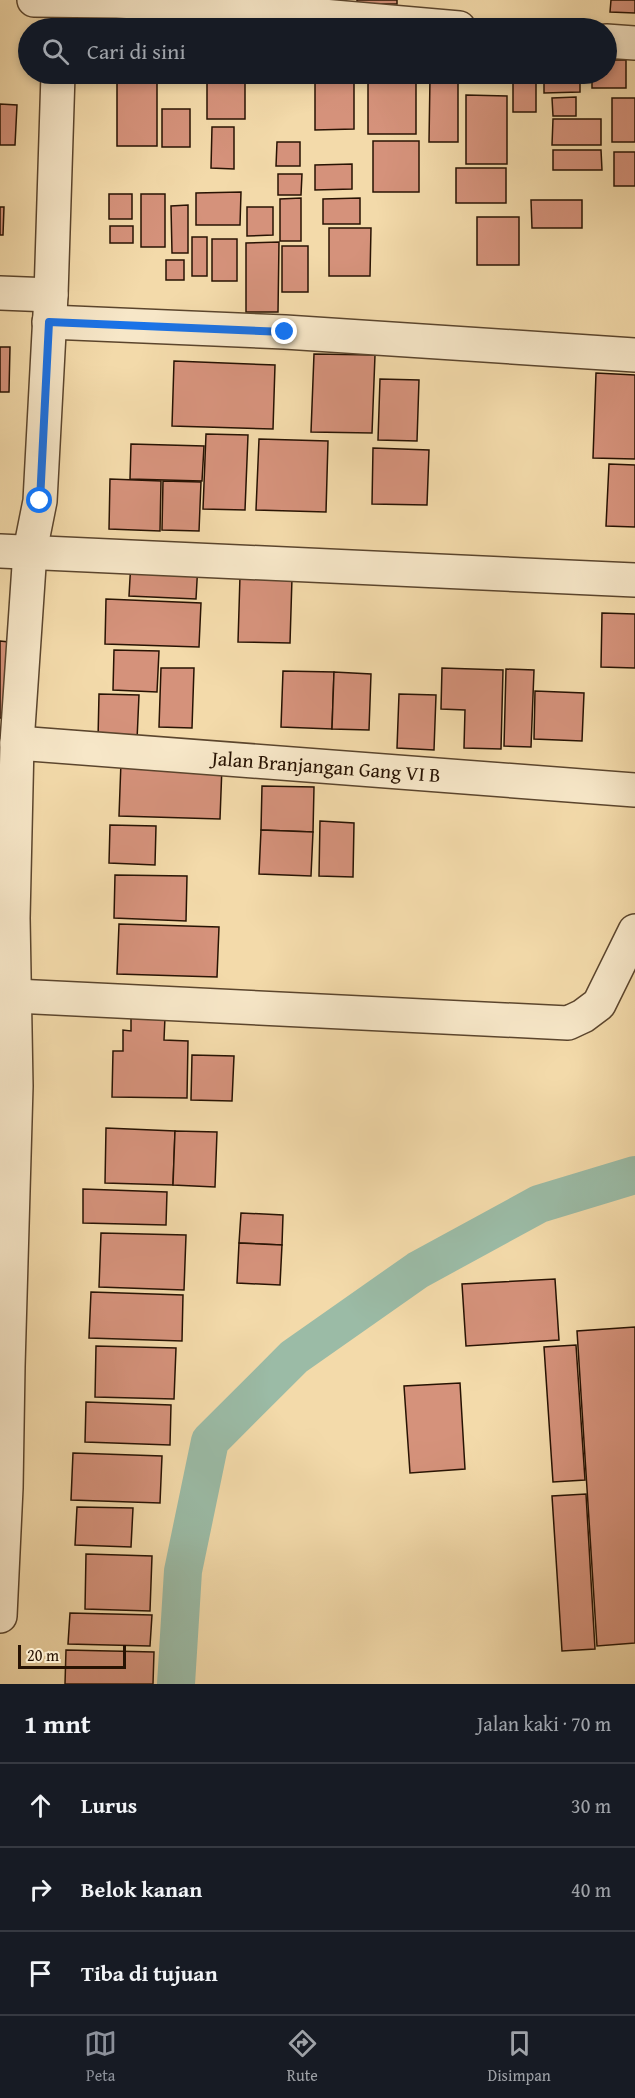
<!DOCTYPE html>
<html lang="id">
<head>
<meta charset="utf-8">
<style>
  body { margin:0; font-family:"Gentium Book Plus",serif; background:#242831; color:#f1f3f6 }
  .scale { position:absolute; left:18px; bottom:15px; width:108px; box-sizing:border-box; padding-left:6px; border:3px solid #281303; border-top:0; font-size:16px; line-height:21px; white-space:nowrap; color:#281303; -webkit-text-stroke:4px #f7e7c8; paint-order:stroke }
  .stop { position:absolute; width:18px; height:18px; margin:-14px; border:4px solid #1a73e8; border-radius:50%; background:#fff }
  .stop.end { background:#1a73e8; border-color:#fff; box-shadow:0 2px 6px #0008 }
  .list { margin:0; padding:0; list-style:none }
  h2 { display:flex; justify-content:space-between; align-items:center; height:78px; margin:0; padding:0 24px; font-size:26px }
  h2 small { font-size:20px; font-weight:400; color:#9ea1a6 }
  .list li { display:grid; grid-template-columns:39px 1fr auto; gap:18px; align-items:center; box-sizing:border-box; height:84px; padding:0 24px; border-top:2px solid #363941 }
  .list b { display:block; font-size:22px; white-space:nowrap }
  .list em { font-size:20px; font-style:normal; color:#9ea1a6 }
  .icon { flex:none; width:33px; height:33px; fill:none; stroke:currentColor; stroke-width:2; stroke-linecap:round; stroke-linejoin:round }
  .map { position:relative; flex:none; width:635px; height:1684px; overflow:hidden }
  .search { position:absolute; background:#171b24; box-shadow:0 3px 9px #0003; left:18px; right:18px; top:18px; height:66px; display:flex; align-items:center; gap:15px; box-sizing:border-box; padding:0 21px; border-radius:33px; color:#9ea1a6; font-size:22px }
  .sheet { height:330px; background:#171b24 }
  nav { display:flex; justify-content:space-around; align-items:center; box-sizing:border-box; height:84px; border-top:2px solid #363941; background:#171b24; font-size:16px; color:#9ea1a6 }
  nav a { display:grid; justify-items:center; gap:3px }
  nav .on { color:#8c9099 }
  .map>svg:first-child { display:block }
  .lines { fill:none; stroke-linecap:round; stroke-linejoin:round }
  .canal { stroke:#9bbba6; stroke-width:38 }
  .building { fill:#d5927b; stroke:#281303; stroke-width:1.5 }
  .street-casing { stroke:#5b452d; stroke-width:36 }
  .street { stroke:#f7e7c8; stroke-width:33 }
  .route { stroke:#1a73e8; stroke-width:8 }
  .labels { text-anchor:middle; stroke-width:4.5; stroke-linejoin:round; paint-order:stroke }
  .street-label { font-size:20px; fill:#281303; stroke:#f7e7c8 }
</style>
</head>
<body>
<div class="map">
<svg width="635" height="1684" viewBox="0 0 635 1684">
  <rect width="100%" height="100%" fill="#f3daaa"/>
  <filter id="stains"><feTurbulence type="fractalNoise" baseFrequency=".00333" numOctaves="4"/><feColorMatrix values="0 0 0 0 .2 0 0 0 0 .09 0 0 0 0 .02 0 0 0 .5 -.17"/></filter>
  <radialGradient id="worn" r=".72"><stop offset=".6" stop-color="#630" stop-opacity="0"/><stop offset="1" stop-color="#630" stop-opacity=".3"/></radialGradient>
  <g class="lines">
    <path class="canal" d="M176,1684L183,1571L210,1441L294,1357L418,1270L539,1204L635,1175"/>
  </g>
  <g class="building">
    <rect x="357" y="0" width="40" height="4"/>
    <path d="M611,0H635V13L610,12Z"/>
    <path d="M606,60H626V88H592V74H606Z"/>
    <rect x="170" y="74" width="31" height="5"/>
    <rect x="207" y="74" width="38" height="45"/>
    <rect x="513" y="74" width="23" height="38"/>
    <path d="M544,74H580V92L544,93Z"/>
    <path d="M416,75V134H368V76Z"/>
    <rect x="117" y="77" width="40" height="69"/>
    <path d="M315,78H354V129L315,130Z"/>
    <path d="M430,78H458V142H429Z"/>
    <path d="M466,95L507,96V164H466Z"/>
    <path d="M576,97V116H553L552,98Z"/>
    <rect x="612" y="98" width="23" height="44"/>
    <path d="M0,104L17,105L15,145H0Z"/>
    <rect x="162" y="109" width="28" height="38"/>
    <path d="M553,119H601V145H552Z"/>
    <path d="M212,127H234V169L211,168Z"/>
    <rect x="373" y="141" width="46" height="51"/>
    <path d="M277,142H300V166H276Z"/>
    <path d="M553,150H601L602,170H553Z"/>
    <rect x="614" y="152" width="21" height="34"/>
    <path d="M352,164V189L315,190V165Z"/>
    <rect x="456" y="168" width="50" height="35"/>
    <path d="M278,174H302L301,195H278Z"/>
    <path d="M241,192L240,225H196V193Z"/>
    <rect x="109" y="194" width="23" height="25"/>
    <rect x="141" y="194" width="24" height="53"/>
    <path d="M301,198V241H280V199Z"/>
    <path d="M360,198V224H323V199Z"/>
    <path d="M531,200H582V228H532Z"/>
    <path d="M188,205V253H172L171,206Z"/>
    <path d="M0,207H4L3,235H0Z"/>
    <path d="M247,207H273V235L247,236Z"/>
    <rect x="477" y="217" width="42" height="48"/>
    <rect x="110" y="226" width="23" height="17"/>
    <path d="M329,228H371L370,276H329Z"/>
    <rect x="192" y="237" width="15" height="39"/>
    <rect x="212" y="239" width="25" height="42"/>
    <path d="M279,242L278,312H246V243Z"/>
    <rect x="282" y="246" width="26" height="46"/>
    <rect x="166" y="260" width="18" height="20"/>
    <path d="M0,347H10L9,392H0Z"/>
    <path d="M314,354L375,355L372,433L311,432Z"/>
    <path d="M174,361L275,365L273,429L172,426Z"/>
    <path d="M596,373L635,375V459L593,458Z"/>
    <path d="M380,379L419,380L417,441L378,440Z"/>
    <path d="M206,434L248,435L245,510L203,509Z"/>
    <path d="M259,439L328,441L326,512L256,510Z"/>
    <path d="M131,444L204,446L202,481L130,479Z"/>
    <path d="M373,448L429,450L427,505L372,504Z"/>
    <path d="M609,464L635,465V527L606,526Z"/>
    <path d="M110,479L161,481L160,531L109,529Z"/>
    <path d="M163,481L201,482L199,531L162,530Z"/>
    <path d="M131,561L198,563L196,599L129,596Z"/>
    <path d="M240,576L292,578L290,643L238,642Z"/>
    <path d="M106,599L201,603L199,647L105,644Z"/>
    <path d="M602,613L635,614V668L601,667Z"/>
    <path d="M0,641L9,642L6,718H0Z"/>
    <path d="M114,650L159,651L157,692L113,690Z"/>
    <path d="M161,668H194L192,728L159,727Z"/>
    <path d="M442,668L503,670L501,749L464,748L465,710L441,709Z"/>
    <path d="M506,669L534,670L531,747L504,746Z"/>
    <path d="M283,671L334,672L332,729L281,727Z"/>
    <path d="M334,672L371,674L369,730L332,729Z"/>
    <path d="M535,691L584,693L582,741L534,739Z"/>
    <path d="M99,694L139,695L137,740L98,739Z"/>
    <path d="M399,694L436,695L434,750L397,748Z"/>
    <path d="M121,762L222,766L220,819L119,816Z"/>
    <path d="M262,786L314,787L313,832L261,830Z"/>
    <path d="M320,821L354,823L353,877L319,876Z"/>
    <path d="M110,825L156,826L155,865L109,863Z"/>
    <path d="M261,830L313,832L311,876L259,874Z"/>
    <path d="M115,875L187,876L186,921L114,918Z"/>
    <path d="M119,924L219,927L217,977L117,974Z"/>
    <path d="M131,1016L165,1017L164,1040L188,1041L187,1098L112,1097L113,1051H123V1030L131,1031Z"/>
    <path d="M192,1055L234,1056L232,1101L191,1100Z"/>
    <path d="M106,1128L175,1131L173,1185L105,1183Z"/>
    <path d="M175,1131L217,1132L215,1187L173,1185Z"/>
    <path d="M83,1189L167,1192L166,1225L83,1223Z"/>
    <path d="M241,1213L283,1215L282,1245L239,1243Z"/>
    <path d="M101,1233L186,1235L184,1290L99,1287Z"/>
    <path d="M239,1243L282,1245L280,1285L237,1283Z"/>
    <path d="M555,1279L559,1340L466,1346L462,1284Z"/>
    <path d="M91,1292L183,1295L182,1341L89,1338Z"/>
    <path d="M635,1327V1643L597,1646L577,1331Z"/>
    <path d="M576,1345L585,1480L553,1482L544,1347Z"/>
    <path d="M96,1346L176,1348L174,1399L95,1397Z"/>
    <path d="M460,1383L465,1469L410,1473L404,1386Z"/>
    <path d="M86,1402L171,1405L170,1445L85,1442Z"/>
    <path d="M73,1453L162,1456L160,1503L71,1500Z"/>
    <path d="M586,1494L595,1649L562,1651L552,1496Z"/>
    <path d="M77,1507L133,1508L131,1547L75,1545Z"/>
    <path d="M86,1554L152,1556L150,1611L85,1609Z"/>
    <path d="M70,1613L152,1615L150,1646L68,1644Z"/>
    <path d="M66,1650L154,1652L153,1684H65Z"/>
  </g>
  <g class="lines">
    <g class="street-casing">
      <g id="street">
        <path d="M34,0L117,1L198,5L459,28"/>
        <path d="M606,41L635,43"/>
        <path d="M0,293L51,295"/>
        <path d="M49,322L285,332L635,355"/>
        <path d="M0,551L635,580"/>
        <path id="s1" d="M17,743L635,790"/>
        <path d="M15,996L568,1023L583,1016L599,1004L635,931"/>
        <path d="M0,1616L6,1488L8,1366L16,1086L13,918L17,743L30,551L40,501L51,295L58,74"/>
      </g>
    </g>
    <use href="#street" class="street"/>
  </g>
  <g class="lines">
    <path class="route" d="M40,501L49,322L285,332"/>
  </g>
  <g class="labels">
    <g class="street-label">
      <text dy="7" stroke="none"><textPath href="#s1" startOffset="310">Jalan Branjangan Gang VI B</textPath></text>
    </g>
  </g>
  <rect width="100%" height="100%" filter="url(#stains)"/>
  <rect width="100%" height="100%" fill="url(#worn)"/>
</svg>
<div class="scale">20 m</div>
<div class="stop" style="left:40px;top:501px"></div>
<div class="stop end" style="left:285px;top:332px"></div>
<div class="search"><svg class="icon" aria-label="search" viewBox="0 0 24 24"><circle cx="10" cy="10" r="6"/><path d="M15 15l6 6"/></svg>Cari di sini</div>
</div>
<section class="sheet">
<h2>1 mnt<small>Jalan kaki · 70 m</small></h2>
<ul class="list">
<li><svg class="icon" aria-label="ahead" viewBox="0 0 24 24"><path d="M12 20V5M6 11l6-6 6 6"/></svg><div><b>Lurus</b></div><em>30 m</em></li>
<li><svg class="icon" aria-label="right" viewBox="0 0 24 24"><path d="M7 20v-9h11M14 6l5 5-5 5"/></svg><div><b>Belok kanan</b></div><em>40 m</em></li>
<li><svg class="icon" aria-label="arrive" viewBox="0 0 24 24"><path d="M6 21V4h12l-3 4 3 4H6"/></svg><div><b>Tiba di tujuan</b></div></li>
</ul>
</section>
<nav>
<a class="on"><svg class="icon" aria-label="map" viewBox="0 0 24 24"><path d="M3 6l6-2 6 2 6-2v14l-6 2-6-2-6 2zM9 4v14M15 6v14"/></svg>Peta</a>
<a><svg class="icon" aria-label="directions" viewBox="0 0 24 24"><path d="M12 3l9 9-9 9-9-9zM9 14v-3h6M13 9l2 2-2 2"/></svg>Rute</a>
<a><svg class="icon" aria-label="saved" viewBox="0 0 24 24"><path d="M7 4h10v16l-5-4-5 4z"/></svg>Disimpan</a>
</nav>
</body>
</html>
